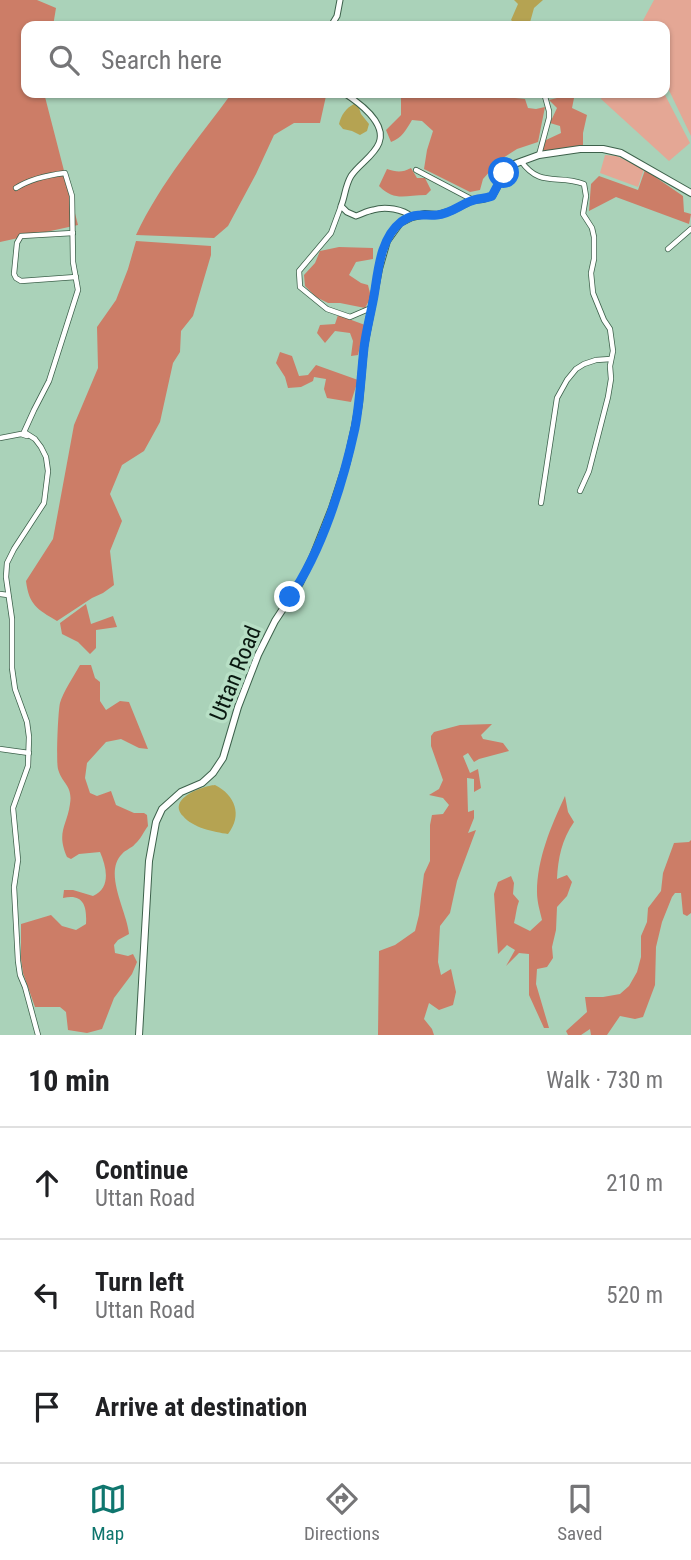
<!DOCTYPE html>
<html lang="en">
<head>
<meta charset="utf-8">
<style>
  body { margin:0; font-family:"Roboto Condensed",sans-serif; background:#f2f2f2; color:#202124 }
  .stop { position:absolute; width:21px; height:21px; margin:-16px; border:5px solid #1a73e8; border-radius:50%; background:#fff }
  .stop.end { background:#1a73e8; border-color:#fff; box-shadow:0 2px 7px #0008 }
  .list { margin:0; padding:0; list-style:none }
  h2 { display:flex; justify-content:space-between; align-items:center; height:91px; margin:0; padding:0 28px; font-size:30px }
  h2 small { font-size:23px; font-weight:400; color:#757577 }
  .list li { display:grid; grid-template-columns:46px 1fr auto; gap:21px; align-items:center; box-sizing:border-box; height:112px; padding:0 28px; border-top:2px solid #e0e0e0 }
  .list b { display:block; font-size:26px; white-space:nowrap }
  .list p { margin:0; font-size:23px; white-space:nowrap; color:#757577 }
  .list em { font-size:23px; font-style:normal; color:#757577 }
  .icon { flex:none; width:38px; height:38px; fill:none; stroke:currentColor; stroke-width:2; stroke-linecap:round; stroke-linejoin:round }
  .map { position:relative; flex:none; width:691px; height:1035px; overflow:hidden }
  .search { position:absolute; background:#fff; box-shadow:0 2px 5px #0004; left:21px; right:21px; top:21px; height:77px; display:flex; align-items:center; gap:18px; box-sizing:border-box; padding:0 24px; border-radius:14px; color:#757577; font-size:26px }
  .sheet { height:427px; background:#fff }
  nav { display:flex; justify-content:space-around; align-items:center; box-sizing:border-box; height:98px; border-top:2px solid #e0e0e0; background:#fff; font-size:19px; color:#757577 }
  nav a { display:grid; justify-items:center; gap:4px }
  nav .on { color:#0f766e }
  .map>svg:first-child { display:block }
  .green { fill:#e4a795 }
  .forest { fill:#cc7d67 }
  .water { fill:#b5a352 }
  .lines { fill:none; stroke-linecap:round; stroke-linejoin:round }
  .minor-casing { stroke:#3d614b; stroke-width:6 }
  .tertiary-casing { stroke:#3d614b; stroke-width:7 }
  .secondary-casing { stroke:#3d614b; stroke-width:8 }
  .minor { stroke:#fff; stroke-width:4.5 }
  .tertiary { stroke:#fff; stroke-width:5 }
  .secondary { stroke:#fff; stroke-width:6 }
  .route { stroke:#1a73e8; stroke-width:9 }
  .labels { text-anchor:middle; stroke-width:7; stroke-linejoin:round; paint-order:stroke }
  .street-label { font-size:23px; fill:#091810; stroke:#b7dfc5 }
</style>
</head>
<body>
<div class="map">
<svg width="691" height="1035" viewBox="0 0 691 1035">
  <rect width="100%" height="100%" fill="#aad2b9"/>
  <g class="green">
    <path d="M654,0H691V136L665,82V26H640Z"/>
    <path d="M604,93H664L690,143L669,161L601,99Z"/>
    <path d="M605,155L617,156L644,169L638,187L600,173Z"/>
  </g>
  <g class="forest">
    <path d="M0,0H37L56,8L53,26H26V93H44L78,225L0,242Z"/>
    <path d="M232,93H323L326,96L320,123H294L274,135L256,174L228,226L214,238L136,235C161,182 198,139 232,93Z"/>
    <path d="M401,93H509L515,98L525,99L528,108L536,109L545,107L538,142L517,149L500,160L483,179L480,190L470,192L424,169L427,150L433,131L422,121L412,120C406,130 402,138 391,142L386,130L401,115Z"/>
    <path d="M558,93H575L572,108L587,115L583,133V147L541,154L546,140L561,133L560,126L550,123L557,108L549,100L557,98Z"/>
    <path d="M411,168L417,178H425L431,190L426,195C405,195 395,202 379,186L387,169C396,172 402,173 411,168Z"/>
    <path d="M645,170L683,196L684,212L691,214L689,224L616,197L589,211L591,184L599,176L638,190Z"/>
    <path d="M136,241L211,246V255L193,316L181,331L180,352L173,363L160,422L144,451L122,465L110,494L122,521L110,551L114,585L103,593L92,598L57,621C37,609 29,605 26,581L53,539L74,425L98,368L97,327L116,300L128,269Z"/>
    <path d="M339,247L373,248V259L356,262L349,275L361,283L368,285L371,297L365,308L340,303H328L316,297L305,286L304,275L315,263L320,251Z"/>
    <path d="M338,315L365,325L358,355L351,356L353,341L350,333L335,331L325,343L317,333L320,325L335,324Z"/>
    <path d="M280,352L292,356L299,376L308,375L316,365L358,380L351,402L327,398L324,389L326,379L314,377L313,381L301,387L288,388L285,377L276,363Z"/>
    <path d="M86,604L91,624L113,616L117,627L96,630V648L90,654L78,642L62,634L60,623Z"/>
    <path d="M80,665H91L95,678L100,682V701L106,710L120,701L129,702L148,749L139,748L121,739L106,742L87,763L85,778L90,793L97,796L111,791L116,805L134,813H144L147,815L148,826C144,831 141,839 135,844C132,848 125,850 122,854C103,873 127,911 129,934L118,940L114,945L115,953L128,956L133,954L137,962L132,974L114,998L102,1029L87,1033L68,1030L66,1012L60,1007H35L23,973L21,959V924L51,915L62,926L76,930L86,924C87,907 84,893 63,898L64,890H73L93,896C111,888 107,868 100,852L79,854L71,859L67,857C56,832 67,826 70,804C73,785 62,784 58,769C56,761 58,711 60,703C63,692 74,676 80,665Z"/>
    <path d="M492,724L481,735L483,739L503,743L509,751L479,759L474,762L468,753L463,756L470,773L478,769L481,788L474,792V779L467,778L468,812L474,810V818L468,833L476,830L457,881L450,913L440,926L438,962L441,975L451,969L456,992L453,1005L439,1010L429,1003L424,1019L432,1029L434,1035H378L379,951L395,945L415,931L419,915L424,874L430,861V825L432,815L443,814L449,805L443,798L429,795L439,789L443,780L431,746V736L434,732L460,725Z"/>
    <path d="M565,796L568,812L574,822C562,839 558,858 557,879L567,875L572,882L567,896L557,907L556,930L552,947L553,958L547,967L537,969L536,984L549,1028H544L529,995V954L519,953L506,966L515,950L507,945L498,954L494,894L498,882L511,876L514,883L513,894L519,901C516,909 516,916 514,923L530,931L542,920C540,911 537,902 537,892C537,859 551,826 565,796Z"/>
    <path d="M691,840V913L687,916L683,914L681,893H675L672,897L662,922L656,947L655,985L643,1017L635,1019L620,1016L607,1035H591L590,1029L581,1035H568L566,1031L587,1012L585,997H603L620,994L629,986L637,972L641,957V936L647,922L648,908L661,891L663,873L674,843L689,842Z"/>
  </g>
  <g class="water">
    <path d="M514,0H543L534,8L529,26H518L511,20L518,4Z"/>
    <path d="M354,104L359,108L361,114L369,124L367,131L360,135L352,131L343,129L339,124C341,115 346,108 354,104Z"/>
    <path d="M215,785C235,795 243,815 228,834C214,832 193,828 183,816C167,799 202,786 215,785Z"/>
  </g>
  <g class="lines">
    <g class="minor-casing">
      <g id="minor">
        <path d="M569,26L575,24"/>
        <path d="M539,155L549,118V111L544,93"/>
        <path d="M521,161C540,188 557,174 584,184L586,196L583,214L592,228L594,237V259L591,273L593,293L604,320L610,329L613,351L610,366L611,379L608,397L589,471L580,491"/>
        <path d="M416,170L473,200"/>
        <path d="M16,188C30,179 49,175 65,173L72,196L73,262L78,290L49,381L34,410L24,432L35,439L41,447L46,457L48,471L44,503L14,549L7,563L6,577L12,619V668L15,689L27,722L29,737L28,766L13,808L18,860L14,887L18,961L20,975L25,987L38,1035"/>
        <path d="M341,206L331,233L299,271L300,287L327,309L350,317L371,308"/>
        <path d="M73,233L21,236L17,243L14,274L16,278L21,281L76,277"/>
        <path d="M668,249L691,229"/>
        <path d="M0,438L21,434L27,436"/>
        <path d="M541,503L557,398L567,380L576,369L584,364L596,360L611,359"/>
        <path d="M0,594L8,595"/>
        <path d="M0,749L29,753"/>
      </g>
    </g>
    <g class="tertiary-casing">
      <g id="tertiary">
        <path d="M331,26L337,16L340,0"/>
        <path d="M344,93C358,102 387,123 379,143C374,156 359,164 351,176C345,186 345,197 341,206L347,212L356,216C362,214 367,211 373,210C385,206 403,209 412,217"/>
      </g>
    </g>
    <g class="secondary-casing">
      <path id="secondary" d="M139,1035L149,861L156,822L162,809L181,792L202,783L213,773L223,758L238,707L258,655L275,621L300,583L313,556L332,508L347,462L355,426L359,404L364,347L379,269L387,241L400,223L412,217L425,214L437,215L451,211L473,200L483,199L492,196L509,166L539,155L580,149H603L621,153L691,193"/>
    </g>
    <use href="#minor" class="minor"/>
    <use href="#tertiary" class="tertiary"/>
    <use href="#secondary" class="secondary"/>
  </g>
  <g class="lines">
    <path class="route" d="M290,597C322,551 343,483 355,428C360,402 361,375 364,348C366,331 371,313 374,296C378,272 380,238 401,222C415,212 423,216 437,215C450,214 460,205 471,201C478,198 485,199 492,196L504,173"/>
  </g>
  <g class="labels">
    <g class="street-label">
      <text transform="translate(235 673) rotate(-68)" y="8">Uttan Road</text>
    </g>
  </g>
</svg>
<div class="stop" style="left:504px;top:173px"></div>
<div class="stop end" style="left:290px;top:597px"></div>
<div class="search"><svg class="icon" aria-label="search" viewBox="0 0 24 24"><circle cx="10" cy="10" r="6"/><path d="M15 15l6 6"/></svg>Search here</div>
</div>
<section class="sheet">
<h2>10 min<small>Walk · 730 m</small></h2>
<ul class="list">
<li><svg class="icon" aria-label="ahead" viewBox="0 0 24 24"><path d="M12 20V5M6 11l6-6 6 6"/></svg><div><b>Continue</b><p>Uttan Road</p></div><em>210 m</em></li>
<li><svg class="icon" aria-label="left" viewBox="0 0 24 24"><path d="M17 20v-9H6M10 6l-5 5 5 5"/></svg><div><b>Turn left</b><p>Uttan Road</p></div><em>520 m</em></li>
<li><svg class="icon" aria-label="arrive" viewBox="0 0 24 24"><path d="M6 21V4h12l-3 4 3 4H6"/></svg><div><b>Arrive at destination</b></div></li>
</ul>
</section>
<nav>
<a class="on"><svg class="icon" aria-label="map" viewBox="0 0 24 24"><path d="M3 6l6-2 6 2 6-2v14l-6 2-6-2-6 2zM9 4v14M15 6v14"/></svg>Map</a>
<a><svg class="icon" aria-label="directions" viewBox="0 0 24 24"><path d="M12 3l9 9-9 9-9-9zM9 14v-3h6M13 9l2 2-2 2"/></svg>Directions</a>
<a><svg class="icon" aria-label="saved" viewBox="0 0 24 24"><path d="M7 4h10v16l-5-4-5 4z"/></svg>Saved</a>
</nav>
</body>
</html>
